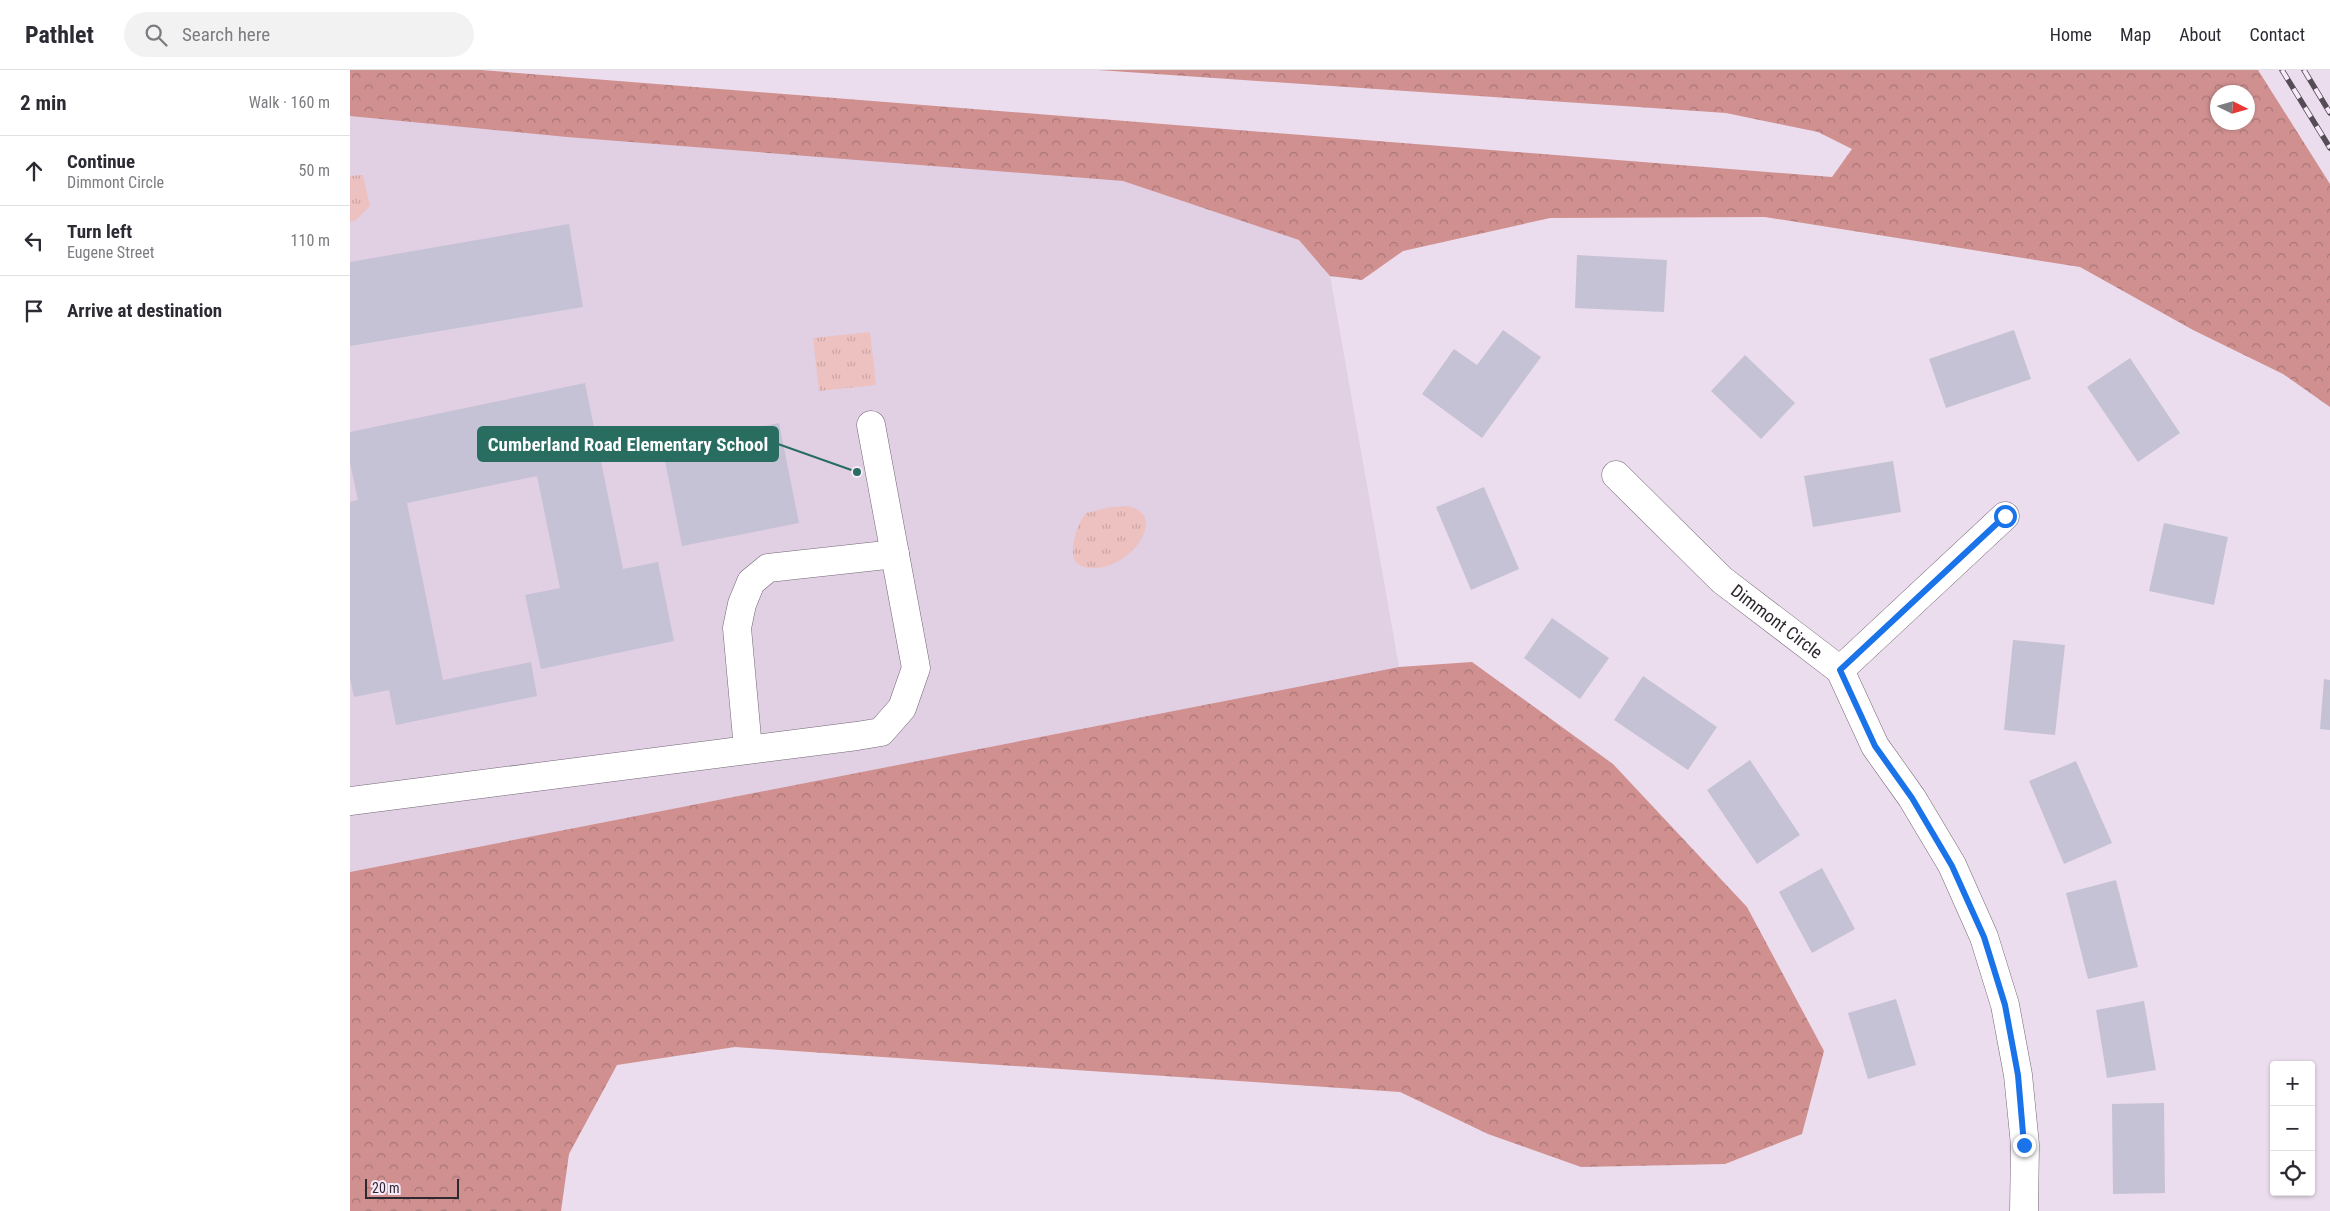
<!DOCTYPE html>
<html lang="en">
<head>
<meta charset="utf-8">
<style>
  body { margin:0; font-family:"Roboto Condensed",sans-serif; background:#f2f2f3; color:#2b2b33 }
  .controls { position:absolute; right:15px; bottom:15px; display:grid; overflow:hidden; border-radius:5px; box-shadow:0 1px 4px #0004 }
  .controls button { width:45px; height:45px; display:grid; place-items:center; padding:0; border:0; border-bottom:1px solid #e1e1e2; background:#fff; color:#2b2b33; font:25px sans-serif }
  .compass { position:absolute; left:1860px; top:15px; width:45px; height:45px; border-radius:50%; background:#fff; box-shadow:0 1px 4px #0004; rotate:95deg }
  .scale { position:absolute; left:15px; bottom:12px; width:94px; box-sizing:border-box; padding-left:5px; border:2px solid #2f292f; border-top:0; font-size:14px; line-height:18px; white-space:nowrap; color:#2f292f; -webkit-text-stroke:4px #f8eafa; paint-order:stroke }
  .stop { position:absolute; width:15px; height:15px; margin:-11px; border:4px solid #1a73e8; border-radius:50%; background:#fff }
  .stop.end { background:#1a73e8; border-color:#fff; box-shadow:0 1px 5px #0008 }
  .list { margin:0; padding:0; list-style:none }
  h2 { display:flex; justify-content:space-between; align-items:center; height:65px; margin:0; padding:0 20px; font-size:21px }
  h2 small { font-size:16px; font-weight:400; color:#7c7c81 }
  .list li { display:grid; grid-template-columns:32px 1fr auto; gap:15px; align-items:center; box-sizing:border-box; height:70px; padding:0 20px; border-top:1px solid #e1e1e2 }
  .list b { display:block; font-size:19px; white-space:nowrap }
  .list p { margin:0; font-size:16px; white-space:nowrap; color:#7c7c81 }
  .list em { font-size:16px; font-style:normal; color:#7c7c81 }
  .icon { flex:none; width:28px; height:28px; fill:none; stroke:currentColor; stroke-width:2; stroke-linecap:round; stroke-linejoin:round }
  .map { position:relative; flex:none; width:1980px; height:1141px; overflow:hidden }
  header { display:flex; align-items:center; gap:30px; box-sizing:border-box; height:70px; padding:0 25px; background:#fff; border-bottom:1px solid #e1e1e2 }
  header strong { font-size:24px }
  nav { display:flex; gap:28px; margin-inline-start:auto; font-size:18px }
  .search { width:350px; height:45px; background:#f2f2f3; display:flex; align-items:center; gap:12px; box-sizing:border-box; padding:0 18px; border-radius:28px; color:#7c7c81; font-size:19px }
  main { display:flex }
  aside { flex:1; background:#fff }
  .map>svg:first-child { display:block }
  .built { fill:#e1cfe4 }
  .forest { fill:url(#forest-crowns); fill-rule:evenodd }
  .park { fill:url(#park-tufts) }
  .building { fill:#c5c2d5 }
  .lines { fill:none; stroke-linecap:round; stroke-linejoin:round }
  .minor-casing { stroke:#736775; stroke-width:29 }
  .minor { stroke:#fff; stroke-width:28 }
  .rail-casing { stroke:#554d55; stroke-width:5.5 }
  .rail { stroke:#f8eafa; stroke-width:4; stroke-dasharray:11; stroke-linecap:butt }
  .route { stroke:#1a73e8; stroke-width:6 }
  .labels { text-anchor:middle; stroke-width:4; stroke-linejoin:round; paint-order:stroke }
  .street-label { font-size:18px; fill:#2f292f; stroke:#f8eafa }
  .leader { fill:none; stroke:#286d60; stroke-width:2 }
  .callout-dot { fill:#286d60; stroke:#f8eafa; stroke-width:2 }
  .callout { fill:#286d60; stroke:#286d60; stroke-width:2 }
  .callout-label { font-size:19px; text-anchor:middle; font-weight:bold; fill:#fff }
</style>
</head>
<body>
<header>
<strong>Pathlet</strong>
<div class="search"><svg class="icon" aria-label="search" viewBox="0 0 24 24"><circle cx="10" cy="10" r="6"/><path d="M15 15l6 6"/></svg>Search here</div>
<nav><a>Home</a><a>Map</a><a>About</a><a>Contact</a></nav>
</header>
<main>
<aside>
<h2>2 min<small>Walk · 160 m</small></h2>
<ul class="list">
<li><svg class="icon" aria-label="ahead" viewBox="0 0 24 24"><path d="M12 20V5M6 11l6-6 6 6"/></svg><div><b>Continue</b><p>Dimmont Circle</p></div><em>50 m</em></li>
<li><svg class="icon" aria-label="left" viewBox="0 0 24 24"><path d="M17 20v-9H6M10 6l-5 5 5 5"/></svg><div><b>Turn left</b><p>Eugene Street</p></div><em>110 m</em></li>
<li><svg class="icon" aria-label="arrive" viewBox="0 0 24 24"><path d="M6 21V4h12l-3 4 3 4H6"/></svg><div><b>Arrive at destination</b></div></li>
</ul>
</aside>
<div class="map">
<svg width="1980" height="1141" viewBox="0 0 1980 1141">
  <defs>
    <pattern id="forest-crowns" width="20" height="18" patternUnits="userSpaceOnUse" patternTransform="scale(1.25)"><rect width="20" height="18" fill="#d09090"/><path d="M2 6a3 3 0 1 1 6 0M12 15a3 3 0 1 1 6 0" fill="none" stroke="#a97676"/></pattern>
    <pattern id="park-tufts" width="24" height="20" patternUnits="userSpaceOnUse" patternTransform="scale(1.25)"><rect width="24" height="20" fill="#ecc1c0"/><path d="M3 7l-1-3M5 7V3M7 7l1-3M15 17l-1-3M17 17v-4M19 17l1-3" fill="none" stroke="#cba6a5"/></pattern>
  </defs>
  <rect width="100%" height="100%" fill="#ebdded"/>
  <path class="built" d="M0,0H92L969,143L1049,597L0,802Z"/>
  <g class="forest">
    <path d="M0,0H131L1482,107L1502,79L1468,62L1376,43L748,0H1908L1980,114V337L1933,304L1843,260L1730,197L1415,147L1200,148L1053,181L1012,210L980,206L949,170L773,111L217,67L0,46ZM1868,22H1898V52H1868Z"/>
    <path d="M1122,592L1263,694L1397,837L1474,981L1452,1064L1375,1094L1231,1097L1138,1064L1050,1022L385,977L267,995L219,1084L211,1141H0V802L1049,597Z"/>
  </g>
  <g class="park">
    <path d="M13,105L20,136L6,150L0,152V106Z"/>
    <path d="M520,262L526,315L469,321L463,268Z"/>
    <path d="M778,436C822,445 776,507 734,497C727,495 723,490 723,483C722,471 728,453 736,443L760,437Z"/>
  </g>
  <g class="building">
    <path d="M219,154L233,237L0,276V192Z"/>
    <path d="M1227,185L1317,190L1314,242L1225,238Z"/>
    <path d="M1153,260L1191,287L1132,368L1072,324L1104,279L1127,295Z"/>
    <path d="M1664,260L1681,309L1596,338L1579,289Z"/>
    <path d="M1395,285L1445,333L1411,369L1361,321Z"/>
    <path d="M1780,288L1830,363L1788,392L1737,317Z"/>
    <path d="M235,313L273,499L308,492L324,571L191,599L175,525L210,518L187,406L57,433L93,610L181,592L187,626L46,655L39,620L4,627L0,608V432L8,430L0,393V362Z"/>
    <path d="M429,353L449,453L332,476L312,376Z"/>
    <path d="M1543,391L1551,442L1463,457L1454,406Z"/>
    <path d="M1134,417L1169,499L1121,520L1086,437Z"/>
    <path d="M1814,453L1878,467L1864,535L1799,521Z"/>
    <path d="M1202,548L1259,588L1230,629L1174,588Z"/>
    <path d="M1663,570L1715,575L1705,665L1654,660Z"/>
    <path d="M1293,606L1367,657L1338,700L1264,650Z"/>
    <path d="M1974,609L1980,610V660L1970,659Z"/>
    <path d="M1400,690L1450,765L1407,794L1357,720Z"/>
    <path d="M1726,691L1762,773L1714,794L1679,711Z"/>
    <path d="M1472,798L1505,859L1462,883L1429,822Z"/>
    <path d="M1766,810L1788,897L1738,909L1716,823Z"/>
    <path d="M1546,929L1566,995L1518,1009L1498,943Z"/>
    <path d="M1794,931L1806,1000L1757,1008L1746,940Z"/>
    <path d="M1814,1033L1815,1123L1763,1124L1762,1034Z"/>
  </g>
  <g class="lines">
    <g class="minor-casing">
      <g id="minor">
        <path id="s1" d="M1266,405L1372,510L1490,600L1525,676L1562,728L1602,795L1634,867L1655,935L1668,1005L1675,1075L1674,1141"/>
        <path d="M1490,600L1655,446"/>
        <path d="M398,679L387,558L392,534L401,512L418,498L545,484"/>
        <path d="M0,731L507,666L531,662L552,638L566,598L521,355"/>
      </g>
    </g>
    <use href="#minor" class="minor"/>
    <g class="rail-casing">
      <g id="rail">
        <path d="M1932,0L1980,78"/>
        <path d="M1954,0L1980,43"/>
      </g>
    </g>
    <use href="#rail" class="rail"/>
  </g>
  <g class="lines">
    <path class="route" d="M1655,446L1490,600L1525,676L1562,728L1602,796L1634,867L1655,935L1668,1005L1674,1075"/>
  </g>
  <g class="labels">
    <g class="street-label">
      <text dy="6" stroke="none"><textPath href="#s1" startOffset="218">Dimmont Circle</textPath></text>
    </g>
  </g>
  <path class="leader" d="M507 402L428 374"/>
  <circle class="callout-dot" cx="507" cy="402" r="5"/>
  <rect class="callout" x="128" y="357" width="300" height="34" rx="5"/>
  <g class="callout-label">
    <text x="278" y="381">Cumberland Road Elementary School</text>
  </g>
</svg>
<div class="controls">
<button>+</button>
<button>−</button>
<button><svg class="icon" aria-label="locate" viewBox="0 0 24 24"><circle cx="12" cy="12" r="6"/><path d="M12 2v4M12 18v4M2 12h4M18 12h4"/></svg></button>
</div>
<svg class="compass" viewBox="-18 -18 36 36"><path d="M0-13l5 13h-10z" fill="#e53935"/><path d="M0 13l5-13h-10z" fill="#7c7c81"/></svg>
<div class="scale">20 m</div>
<div class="stop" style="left:1655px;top:446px"></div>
<div class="stop end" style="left:1674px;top:1075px"></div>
</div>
</main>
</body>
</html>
